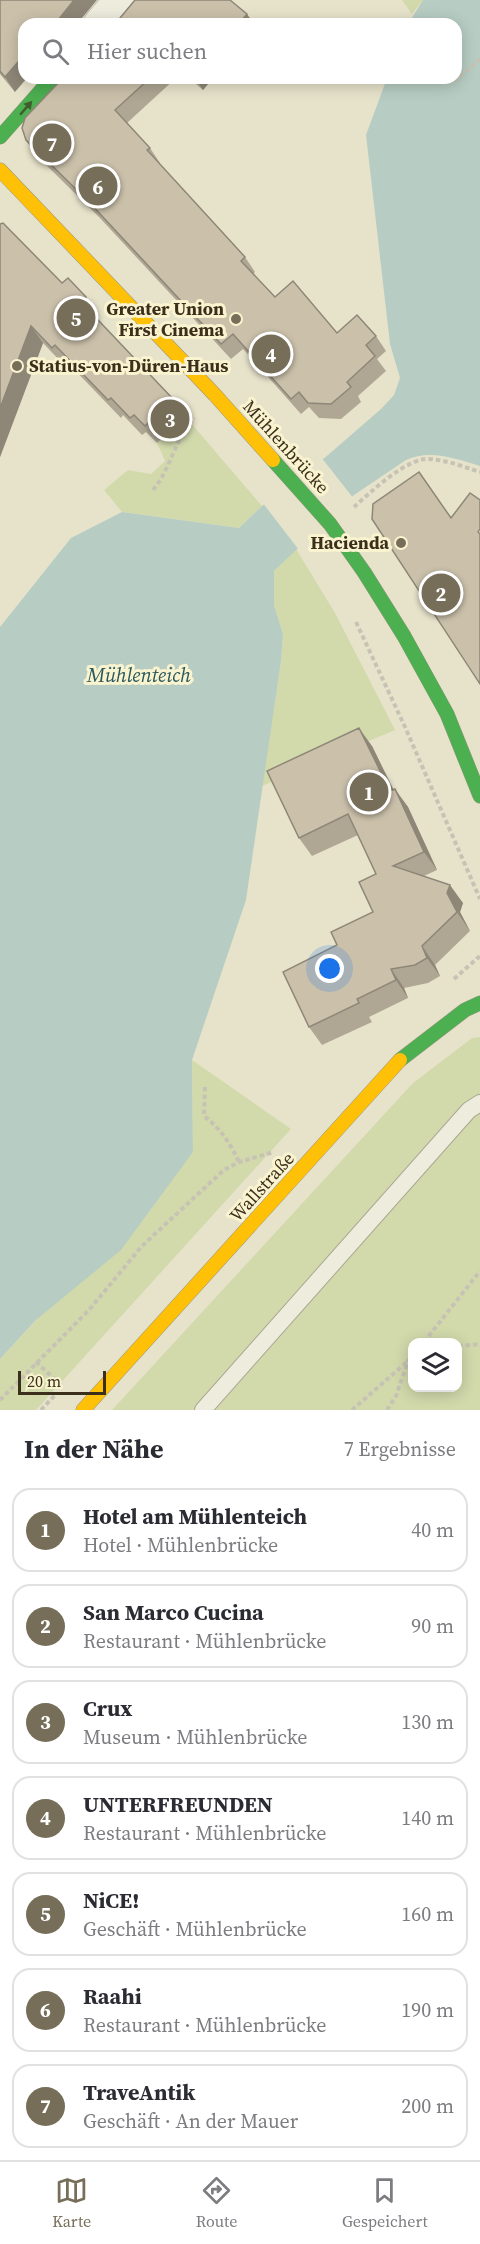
<!DOCTYPE html>
<html lang="de">
<head>
<meta charset="utf-8">
<style>
  body { margin:0; font-family:"Source Serif 4",serif; background:#f2f2f3; color:#2b2b33 }
  .controls { position:absolute; right:18px; bottom:18px; display:grid; overflow:hidden; border-radius:12px; box-shadow:0 3px 15px #0003 }
  .controls button { width:54px; height:54px; display:grid; place-items:center; padding:0; border:0; border-bottom:2px solid #e1e1e2; background:#fff; color:#2b2b33; font:30px sans-serif }
  .scale { position:absolute; left:18px; bottom:15px; width:88px; box-sizing:border-box; padding-left:6px; border:3px solid #3b2f1b; border-top:0; font-size:16px; line-height:21px; white-space:nowrap; color:#3b2f1b; -webkit-text-stroke:4px #f9f3cf; paint-order:stroke }
  .you { position:absolute; left:330px; top:969px; width:21px; height:21px; margin:-15px; border:4px solid #fff; border-radius:50%; background:#1a73e8; box-shadow:0 0 0 9px #1a73e833 }
  .badge { display:grid; place-items:center; width:39px; height:39px; border-radius:50%; background:#776e59; color:#fff; font-size:20px; font-weight:700 }
  .pin { position:absolute; translate:-50% -50%; border:3px solid #fff; box-shadow:0 2px 6px #0006 }
  .list { margin:0; padding:0; list-style:none }
  h2 { display:flex; justify-content:space-between; align-items:center; height:78px; margin:0; padding:0 24px; font-size:26px }
  h2 small { font-size:20px; font-weight:400; color:#7c7c81 }
  .list li { display:grid; grid-template-columns:39px 1fr auto; gap:18px; align-items:center; box-sizing:border-box; height:84px; margin:0 12px 12px; padding:0 12px; border:2px solid #e1e1e2; border-radius:18px }
  .list b { display:block; font-size:22px; white-space:nowrap }
  .list p { margin:0; font-size:20px; white-space:nowrap; color:#7c7c81 }
  .list em { font-size:20px; font-style:normal; color:#7c7c81 }
  .icon { flex:none; width:33px; height:33px; fill:none; stroke:currentColor; stroke-width:2; stroke-linecap:round; stroke-linejoin:round }
  .map { position:relative; flex:none; width:480px; height:1410px; overflow:hidden }
  .search { position:absolute; background:#fff; box-shadow:0 3px 15px #0003; left:18px; right:18px; top:18px; height:66px; display:flex; align-items:center; gap:15px; box-sizing:border-box; padding:0 21px; border-radius:18px; color:#7c7c81; font-size:22px }
  .sheet { height:750px; background:#fff }
  nav { display:flex; justify-content:space-around; align-items:center; box-sizing:border-box; height:84px; border-top:2px solid #e1e1e2; background:#fff; font-size:16px; color:#7c7c81 }
  nav a { display:grid; justify-items:center; gap:3px }
  nav .on { color:#776e59 }
  .map>svg:first-child { display:block }
  .green { fill:#d2daac; fill-rule:evenodd }
  .water { fill:#b7cdc3 }
  .pier { fill:#e7e3cb }
  .lines { fill:none; stroke-linecap:round; stroke-linejoin:round }
  .lane-casing { stroke:#aca694; stroke-width:18 }
  .street-casing { stroke:#aca694; stroke-width:34 }
  .fast-casing { stroke:#9b9584; stroke-width:15 }
  .slow-casing { stroke:#9b9584; stroke-width:15 }
  .path { stroke:#c7c3b4; stroke-width:4; stroke-dasharray:4.5 3; stroke-linecap:butt }
  .lane { stroke:#eeecdd; stroke-width:16 }
  .street { stroke:#eeecdd; stroke-width:33 }
  .fast { stroke:#4caf50; stroke-width:14 }
  .slow { stroke:#ffc107; stroke-width:14 }
  .wall { fill:#afa693 }
  .shaded-wall { fill:#8e8778 }
  .building { fill:#cbc1ab; stroke:#8e8778; stroke-width:1.5 }
  .oneway { fill:#415c2e }
  .poi-dot { fill:#776e59; stroke:#f9f3cf; stroke-width:2 }
  .labels { text-anchor:middle; stroke-width:6; stroke-linejoin:round; paint-order:stroke }
  .poi-label { font-size:18px; font-weight:bold; fill:#3b2f1b; stroke:#f9f3cf; text-anchor:end }
  .street-label { font-size:18px; fill:#3b2f1b; stroke:#f9f3cf }
  .water-label { font-size:20px; font-style:italic; fill:#29585d; stroke:#f9f3cf }
</style>
</head>
<body>
<div class="map">
<svg width="480" height="1410" viewBox="0 0 480 1410">
  <rect width="100%" height="100%" fill="#e7e3cb"/>
  <g class="green">
    <path d="M402,0H423L412,14Z"/>
    <path d="M185,416L262,506L239,528L122,512L104,490L128,470L151,474L165,461L157,443Z"/>
    <path d="M296,549L335,613L395,730L262,786L281,661L283,634L274,605V571Z"/>
    <path d="M480,1037V1410H112L413,1083L472,1038ZM412,1342H458V1388H412Z"/>
    <path d="M192,1060L291,1129L36,1410H0V1359L193,1152Z"/>
  </g>
  <path class="water" d="M423,0H480V466C456,459 430,449 406,460L354,495L274,571V605L283,634L281,661L246,900L192,1060L193,1152L121,1250L36,1320L0,1359V627L71,538L122,512L239,528L262,506L328,455L381,409L394,395L400,378L390,344L366,135L387,78H456V24H408Z"/>
  <path class="pier" d="M321,457L354,499L299,550L262,502Z"/>
  <g class="lines">
    <g class="lane-casing">
      <path id="lane" d="M203,1410L469,1110L480,1103"/>
    </g>
    <g class="street-casing">
      <path id="street" d="M100,24L121,0"/>
    </g>
    <g class="fast-casing">
      <g id="fast">
        <path d="M0,137L52,78"/>
        <path d="M273,460L330,524L364,572L404,636L447,714L480,796"/>
        <path d="M400,1060L465,1010L480,1003"/>
      </g>
    </g>
    <g class="slow-casing">
      <g id="slow">
        <path d="M0,170L215,395L273,460"/>
        <path d="M83,1410L400,1060"/>
      </g>
    </g>
    <g class="path">
      <path d="M409,22L410,24"/>
      <path d="M455,78L457,80L480,59"/>
      <path d="M153,490C171,468 175,439 194,418"/>
      <path d="M354,507C371,492 406,458 429,459C447,460 464,467 480,472"/>
      <path d="M356,622L405,727L480,899"/>
      <path d="M454,979L480,956"/>
      <path d="M205,1087L204,1116C221,1129 230,1143 239,1162"/>
      <path d="M424,1342L480,1271"/>
      <path d="M458,1346L480,1344"/>
      <path d="M36,1362L62,1386"/>
      <path d="M0,1400L89,1310L142,1246L224,1170L239,1162L274,1152"/>
      <path d="M41,1410L55,1395"/>
      <path d="M352,1410L408,1361"/>
      <path d="M387,1410L396,1396L408,1361L412,1356"/>
    </g>
    <use href="#lane" class="lane"/>
    <use href="#street" class="street"/>
    <use href="#fast" class="fast"/>
    <use href="#slow" class="slow"/>
  </g>
  <g class="wall">
    <path d="M0,0L24,24L15,92L0,74Z"/>
    <path d="M63,78H176L127,123L150,148L160,163H159L245,257L255,272L253,274L275,297L337,333L376,336L386,351L377,359L386,371L358,396L361,402L341,419L319,418L309,407L301,414L243,349L231,359L99,217L36,155L26,140Z"/>
    <path d="M189,78H213L203,90Z"/>
    <path d="M0,224L62,283L86,297L98,315L95,317L173,399L185,416L157,443L146,432L142,435L123,415L121,418L67,362L64,365L43,343L0,457Z"/>
    <path d="M372,746L393,789L408,807L437,870L424,876L463,903L460,912L470,931L435,965L440,976L428,983L404,988L408,998L369,1017L372,1022L322,1045L309,1027L337,945L373,912L376,874L358,835L312,856L299,838Z"/>
  </g>
  <g class="shaded-wall">
    <path d="M74,0H97L77,24H55Z"/>
    <path d="M247,14L254,24H239Z"/>
    <path d="M24,55V78H27L15,92L5,77Z"/>
    <path d="M195,78H213L203,90Z"/>
    <path d="M31,326L43,343L0,457V408Z"/>
    <path d="M359,728L372,746L403,809L390,791Z"/>
    <path d="M395,789L408,807L437,870L424,852Z"/>
    <path d="M450,885L463,903L460,912L470,931L457,912L447,893Z"/>
    <path d="M422,946L435,965L440,976L427,958Z"/>
    <path d="M391,969L404,988L408,998L396,980Z"/>
  </g>
  <g class="building">
    <path d="M0,0H74L55,24H24V55L5,77L0,71Z"/>
    <path d="M135,0H230L247,14L239,24H115Z"/>
    <path d="M63,78H150L115,110L150,148L147,150L245,257L241,261L275,297L293,281L337,333L357,315L376,336L366,345L375,356L347,382L351,387L331,404L308,403L299,392L291,399L233,334L221,344L89,202L26,140L22,128L25,118Z"/>
    <path d="M3,223L62,283L68,278L86,297L81,302L173,399L145,426L134,415L130,418L111,398L108,400L55,345L52,348L31,326L0,408V224Z"/>
    <path d="M419,472L451,518L470,493L480,500V529L478,532L480,534V684L372,519L373,504Z"/>
    <path d="M359,728L390,791L395,789L424,852L393,866L450,885L447,893L457,912L422,946L427,958L415,965L391,969L396,980L357,999L359,1003L309,1027L283,972L337,945L331,932L373,912L359,882L376,874L348,814L299,838L267,771Z"/>
  </g>
  <defs><path id="oneway-solid" d="M-6-.8H1V-3.2L6.5 0L1 3.2V.8H-6Z" transform="scale(1.5)"/></defs>
  <use class="oneway" href="#oneway-solid" transform="translate(26 108) rotate(-49)"/>
  <g class="poi-dot">
    <circle cx="236" cy="319" r="6"/>
    <circle cx="17" cy="366" r="6"/>
    <circle cx="401" cy="543" r="6"/>
  </g>
  <g class="labels">
    <g class="poi-label">
      <text x="224" y="315">Greater Union<tspan x="224" dy="21">First Cinema</tspan></text>
      <text x="29" y="372" text-anchor="start">Statius-von-Düren-Haus</text>
      <text x="389" y="549">Hacienda</text>
    </g>
    <g class="street-label">
      <text transform="translate(286 447) rotate(48)" y="6">Mühlenbrücke</text>
      <text transform="translate(262 1187) rotate(-48)" y="6">Wallstraße</text>
    </g>
    <g class="water-label">
      <text x="139" y="682">Mühlenteich</text>
    </g>
  </g>
</svg>
<div class="controls">
<button><svg class="icon" aria-label="layers" viewBox="0 0 24 24"><path d="M12 4l9 5-9 5-9-5zM3 14l9 5 9-5"/></svg></button>
</div>
<div class="scale">20 m</div>
<div class="you"></div>
<div class="pin badge" style="left:369px;top:792px">1</div>
<div class="pin badge" style="left:441px;top:593px">2</div>
<div class="pin badge" style="left:170px;top:419px">3</div>
<div class="pin badge" style="left:271px;top:354px">4</div>
<div class="pin badge" style="left:76px;top:318px">5</div>
<div class="pin badge" style="left:98px;top:186px">6</div>
<div class="pin badge" style="left:52px;top:143px">7</div>
<div class="search"><svg class="icon" aria-label="search" viewBox="0 0 24 24"><circle cx="10" cy="10" r="6"/><path d="M15 15l6 6"/></svg>Hier suchen</div>
</div>
<section class="sheet">
<h2>In der Nähe<small>7 Ergebnisse</small></h2>
<ul class="list">
<li><span class="badge">1</span><div><b>Hotel am Mühlenteich</b><p>Hotel · Mühlenbrücke</p></div><em>40 m</em></li>
<li><span class="badge">2</span><div><b>San Marco Cucina</b><p>Restaurant · Mühlenbrücke</p></div><em>90 m</em></li>
<li><span class="badge">3</span><div><b>Crux</b><p>Museum · Mühlenbrücke</p></div><em>130 m</em></li>
<li><span class="badge">4</span><div><b>UNTERFREUNDEN</b><p>Restaurant · Mühlenbrücke</p></div><em>140 m</em></li>
<li><span class="badge">5</span><div><b>NiCE!</b><p>Geschäft · Mühlenbrücke</p></div><em>160 m</em></li>
<li><span class="badge">6</span><div><b>Raahi</b><p>Restaurant · Mühlenbrücke</p></div><em>190 m</em></li>
<li><span class="badge">7</span><div><b>TraveAntik</b><p>Geschäft · An der Mauer</p></div><em>200 m</em></li>
</ul>
</section>
<nav>
<a class="on"><svg class="icon" aria-label="map" viewBox="0 0 24 24"><path d="M3 6l6-2 6 2 6-2v14l-6 2-6-2-6 2zM9 4v14M15 6v14"/></svg>Karte</a>
<a><svg class="icon" aria-label="directions" viewBox="0 0 24 24"><path d="M12 3l9 9-9 9-9-9zM9 14v-3h6M13 9l2 2-2 2"/></svg>Route</a>
<a><svg class="icon" aria-label="saved" viewBox="0 0 24 24"><path d="M7 4h10v16l-5-4-5 4z"/></svg>Gespeichert</a>
</nav>
</body>
</html>
